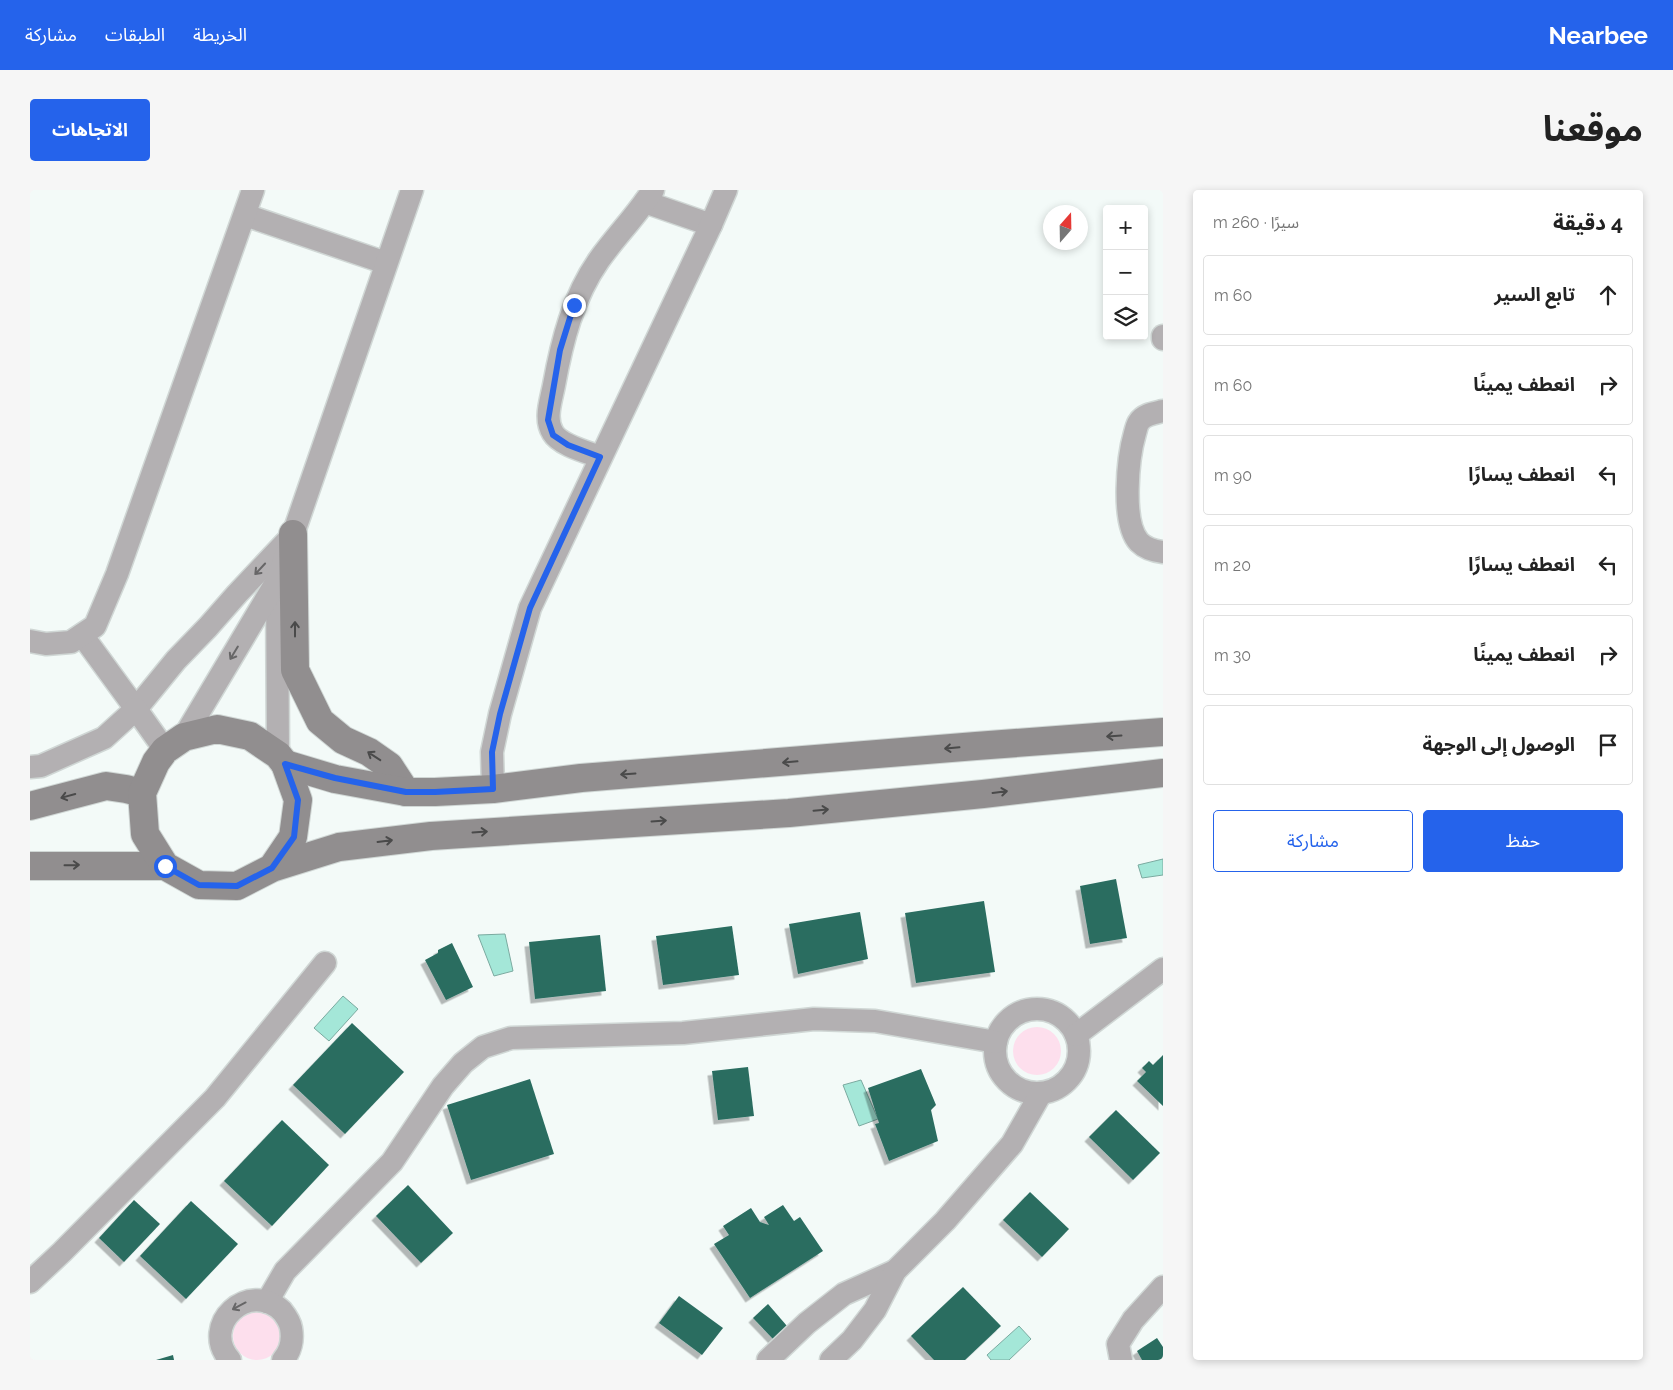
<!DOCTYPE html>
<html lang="ar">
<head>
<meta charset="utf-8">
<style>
  body { margin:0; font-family:Raleway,"Noto Sans Arabic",sans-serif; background:#f6f6f6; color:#222; direction:rtl }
  .controls { position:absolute; right:15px; top:15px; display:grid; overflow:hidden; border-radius:5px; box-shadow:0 2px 8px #0003 }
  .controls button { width:45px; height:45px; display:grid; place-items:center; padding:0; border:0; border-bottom:1px solid #e0e0e0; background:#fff; color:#222; font:25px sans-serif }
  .compass { position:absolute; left:1013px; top:15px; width:45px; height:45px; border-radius:50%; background:#fff; box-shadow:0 2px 8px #0003; rotate:20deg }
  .stop { position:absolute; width:15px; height:15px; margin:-11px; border:4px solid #2563eb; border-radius:50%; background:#fff }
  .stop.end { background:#2563eb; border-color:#fff; box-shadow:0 1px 5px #0008 }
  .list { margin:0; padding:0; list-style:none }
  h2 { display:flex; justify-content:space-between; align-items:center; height:65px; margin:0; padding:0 20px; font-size:21px }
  h2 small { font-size:16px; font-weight:400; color:#767676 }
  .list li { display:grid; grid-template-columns:32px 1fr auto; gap:15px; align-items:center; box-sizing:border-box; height:80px; margin:0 10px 10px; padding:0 10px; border:1px solid #e0e0e0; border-radius:5px }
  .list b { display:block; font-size:19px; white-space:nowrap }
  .list em { font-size:16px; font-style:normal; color:#767676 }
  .actions { display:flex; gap:10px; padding:15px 20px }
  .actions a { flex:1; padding:11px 0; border:1px solid #2563eb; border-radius:5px; text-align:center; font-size:18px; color:#2563eb }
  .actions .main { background:#2563eb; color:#fff }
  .icon { flex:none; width:28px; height:28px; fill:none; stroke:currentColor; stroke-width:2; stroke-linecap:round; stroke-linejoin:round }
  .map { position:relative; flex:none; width:1133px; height:1170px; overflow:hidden; direction:ltr; border-radius:5px }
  header { display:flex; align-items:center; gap:30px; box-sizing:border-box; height:70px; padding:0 25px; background:#2563eb; color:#fff }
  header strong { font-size:24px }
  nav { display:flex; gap:28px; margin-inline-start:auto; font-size:18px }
  .intro { display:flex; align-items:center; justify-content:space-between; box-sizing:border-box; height:120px; padding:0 30px }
  h1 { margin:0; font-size:35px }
  .button { padding:12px 22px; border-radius:5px; background:#2563eb; color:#fff; font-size:18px; font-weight:700 }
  main { display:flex; gap:30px; padding:0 30px }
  aside { flex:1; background:#fff; border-radius:5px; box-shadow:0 2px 8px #0003 }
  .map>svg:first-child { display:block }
  .green { fill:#fddfed }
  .water { fill:#a4e7d8; stroke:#7baaa0 }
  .building { fill:#2a6d61; filter:url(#shadow) }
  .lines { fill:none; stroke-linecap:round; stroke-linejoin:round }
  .street-casing { stroke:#d0d7d5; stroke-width:25 }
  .secondary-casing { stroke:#d0d7d5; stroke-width:30 }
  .street { stroke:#b3b0b2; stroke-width:22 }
  .secondary { stroke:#918e8f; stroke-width:28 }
  .oneway { stroke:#676667 }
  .oneway2 { stroke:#4a4a4a }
  .route { stroke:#2563eb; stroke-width:6 }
</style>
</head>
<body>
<header>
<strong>Nearbee</strong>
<nav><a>الخريطة</a><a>الطبقات</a><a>مشاركة</a></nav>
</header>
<div class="intro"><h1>موقعنا</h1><a class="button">الاتجاهات</a></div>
<main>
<aside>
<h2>4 دقيقة<small>سيرًا · 260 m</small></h2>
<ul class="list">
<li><svg class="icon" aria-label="ahead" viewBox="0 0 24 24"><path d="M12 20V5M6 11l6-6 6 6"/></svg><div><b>تابع السير</b></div><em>60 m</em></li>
<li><svg class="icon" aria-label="right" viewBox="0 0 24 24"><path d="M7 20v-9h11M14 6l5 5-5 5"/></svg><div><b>انعطف يمينًا</b></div><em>60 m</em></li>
<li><svg class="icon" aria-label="left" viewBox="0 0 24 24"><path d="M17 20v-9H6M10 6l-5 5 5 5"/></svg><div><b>انعطف يسارًا</b></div><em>90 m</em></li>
<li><svg class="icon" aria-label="left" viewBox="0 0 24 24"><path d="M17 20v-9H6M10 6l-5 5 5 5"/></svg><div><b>انعطف يسارًا</b></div><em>20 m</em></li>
<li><svg class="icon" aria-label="right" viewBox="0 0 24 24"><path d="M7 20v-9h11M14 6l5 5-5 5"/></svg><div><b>انعطف يمينًا</b></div><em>30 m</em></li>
<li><svg class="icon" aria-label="arrive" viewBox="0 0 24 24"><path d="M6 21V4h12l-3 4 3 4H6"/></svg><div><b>الوصول إلى الوجهة</b></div></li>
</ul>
<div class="actions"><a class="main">حفظ</a><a>مشاركة</a></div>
</aside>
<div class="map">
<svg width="1133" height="1170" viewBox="0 0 1133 1170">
  <defs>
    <filter id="shadow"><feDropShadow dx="-4.5" dy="4.5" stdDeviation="0" flood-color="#0004"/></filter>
  </defs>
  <rect width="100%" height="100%" fill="#f3faf8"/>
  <g class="green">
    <circle cx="1007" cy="861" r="24"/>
    <circle cx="227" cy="1146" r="24"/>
  </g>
  <g class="water">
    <path d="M1133,669V685L1112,688L1108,675Z"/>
    <path d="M475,744L483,781L464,786L448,745Z"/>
    <path d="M313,806L328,819L299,851L284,838Z"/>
    <path d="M831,890L848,929L829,936L813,895Z"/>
    <path d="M989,1136L1001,1149L979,1170H961L957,1165Z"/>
  </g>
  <g class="building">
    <path d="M1086,689L1097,748L1060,754L1050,696Z"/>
    <path d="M954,711L965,782L886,793L875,723Z"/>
    <path d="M830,722L838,769L768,784L759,734Z"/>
    <path d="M702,736L709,785L633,795L626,746Z"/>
    <path d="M570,745L576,801L505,809L499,752Z"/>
    <path d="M422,753L443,797L416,810L395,770L408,763V760Z"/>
    <path d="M322,833L374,882L315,944L263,895Z"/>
    <path d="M1133,865V916L1107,891L1116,882L1112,878L1119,871L1123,875Z"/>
    <path d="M718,877L724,926L688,930L682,881Z"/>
    <path d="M891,879L906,915L901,920L908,951L859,971L845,934L849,933L838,898Z"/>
    <path d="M500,889L524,964L441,990L417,915Z"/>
    <path d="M1086,920L1130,963L1103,990L1059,947Z"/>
    <path d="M252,930L299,975L242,1036L194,991Z"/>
    <path d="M378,995L423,1043L391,1073L346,1026Z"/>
    <path d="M1000,1002L1039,1039L1012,1067L973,1030Z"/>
    <path d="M104,1010L130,1034L94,1072L69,1048Z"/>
    <path d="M161,1011L208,1054L156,1109L110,1066Z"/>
    <path d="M753,1015L764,1031L770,1027L793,1061L720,1108L684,1054L699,1045L693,1036L721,1018L730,1032L739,1035L734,1027Z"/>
    <path d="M933,1097L971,1136L935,1170H904L881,1146Z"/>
    <path d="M649,1106L693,1138L672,1165L629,1133Z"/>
    <path d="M738,1114L757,1136L743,1149L723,1128Z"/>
    <path d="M1127,1148L1133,1157V1170H1112L1107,1161Z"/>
    <path d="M143,1165L144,1170H126Z"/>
  </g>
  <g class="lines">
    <g class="street-casing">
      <g id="street">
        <path d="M615,12L681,35"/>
        <path d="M215,25L356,73"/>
        <path d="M1133,146V149"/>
        <path d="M1133,221C1125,223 1114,224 1109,232C1107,234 1106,240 1105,243C1098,267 1091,332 1109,352C1116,359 1124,361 1133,362"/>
        <path d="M570,267C557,262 530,255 523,243C514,229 521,211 524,195C532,151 543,107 569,70C586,46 607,25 623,0"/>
        <path d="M247,392L248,565"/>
        <path d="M52,445L106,519L146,470L178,437L207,404L258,350"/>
        <path d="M0,451L16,454L41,452L65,436L87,384L223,0"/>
        <path d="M154,547L247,391L382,0"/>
        <path d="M0,577L11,576L74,548L106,519L135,560"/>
        <path d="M463,599L462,562L470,524L500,418L681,35L696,0"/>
        <circle cx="1007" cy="861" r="42"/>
        <path d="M1046,845L1133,779"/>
        <path d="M0,1092L32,1062L185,908L295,773"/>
        <path d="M237,1112L255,1081L362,972L413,896L433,873L453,857L481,848L653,843L784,829L845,831L966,852"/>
        <path d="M200,1170C169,1135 219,1089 252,1121C256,1126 260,1132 261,1138C263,1149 261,1161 253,1170"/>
        <path d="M738,1170L777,1133L814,1104L865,1081"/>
        <path d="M801,1170L822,1150L845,1120L865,1081L915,1031L982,954L1011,903"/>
        <path d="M1091,1170L1088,1154L1103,1130L1133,1097"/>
      </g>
    </g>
    <g class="secondary-casing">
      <g id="secondary">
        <path d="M263,344L265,480L290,531L313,550L339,562L359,576L376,602"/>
        <path d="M255,574L305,589L376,602H405L463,599L551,588L946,556L1133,542"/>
        <path d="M0,616L76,596L96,599L112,603"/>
        <path d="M0,676H135"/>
        <path d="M242,678L263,647L268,610L255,574L248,565L220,546L187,539L154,547L135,560L126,572L112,603L115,644L135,676L169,695L207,696L242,678L309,657L401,646L759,623L953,604L1133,583"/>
      </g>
    </g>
    <use href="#street" class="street"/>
    <use href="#secondary" class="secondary"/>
  </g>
  <defs><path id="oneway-shaft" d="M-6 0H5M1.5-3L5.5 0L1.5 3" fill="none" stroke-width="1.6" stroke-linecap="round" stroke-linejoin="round" transform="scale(1.25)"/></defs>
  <g class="oneway">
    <use href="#oneway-shaft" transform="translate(230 379) rotate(133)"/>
    <use href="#oneway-shaft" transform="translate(204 463) rotate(121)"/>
    <use href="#oneway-shaft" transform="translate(209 1116) rotate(152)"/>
  </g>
  <g class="oneway2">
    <use href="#oneway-shaft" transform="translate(265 439) rotate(-90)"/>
    <use href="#oneway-shaft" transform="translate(1084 546) rotate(176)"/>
    <use href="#oneway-shaft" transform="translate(922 558) rotate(175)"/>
    <use href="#oneway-shaft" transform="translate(344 566) rotate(-147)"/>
    <use href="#oneway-shaft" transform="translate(760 572) rotate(175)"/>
    <use href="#oneway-shaft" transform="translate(598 584) rotate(176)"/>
    <use href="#oneway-shaft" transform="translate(970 602) rotate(-7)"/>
    <use href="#oneway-shaft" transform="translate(38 606) rotate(165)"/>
    <use href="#oneway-shaft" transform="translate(791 620) rotate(-5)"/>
    <use href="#oneway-shaft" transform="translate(629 631) rotate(-4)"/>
    <use href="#oneway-shaft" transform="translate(450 642) rotate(-4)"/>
    <use href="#oneway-shaft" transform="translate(355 651) rotate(-7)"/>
    <use href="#oneway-shaft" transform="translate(42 675) rotate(-1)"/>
  </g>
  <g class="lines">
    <path class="route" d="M135,676L169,695L207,696L242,678L264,647L268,610L255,574L305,588L376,602H405L463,599L462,562L470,524L500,418L570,267L538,255L523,245L518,230L530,160L544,115"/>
  </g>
</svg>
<div class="controls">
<button>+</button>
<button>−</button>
<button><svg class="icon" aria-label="layers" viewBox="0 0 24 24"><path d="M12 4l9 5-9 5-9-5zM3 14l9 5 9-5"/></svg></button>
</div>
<svg class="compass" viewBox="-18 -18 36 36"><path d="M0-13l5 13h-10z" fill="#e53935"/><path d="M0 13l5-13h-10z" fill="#767676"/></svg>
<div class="stop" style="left:135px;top:676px"></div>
<div class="stop end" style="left:544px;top:115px"></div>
</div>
</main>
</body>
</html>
